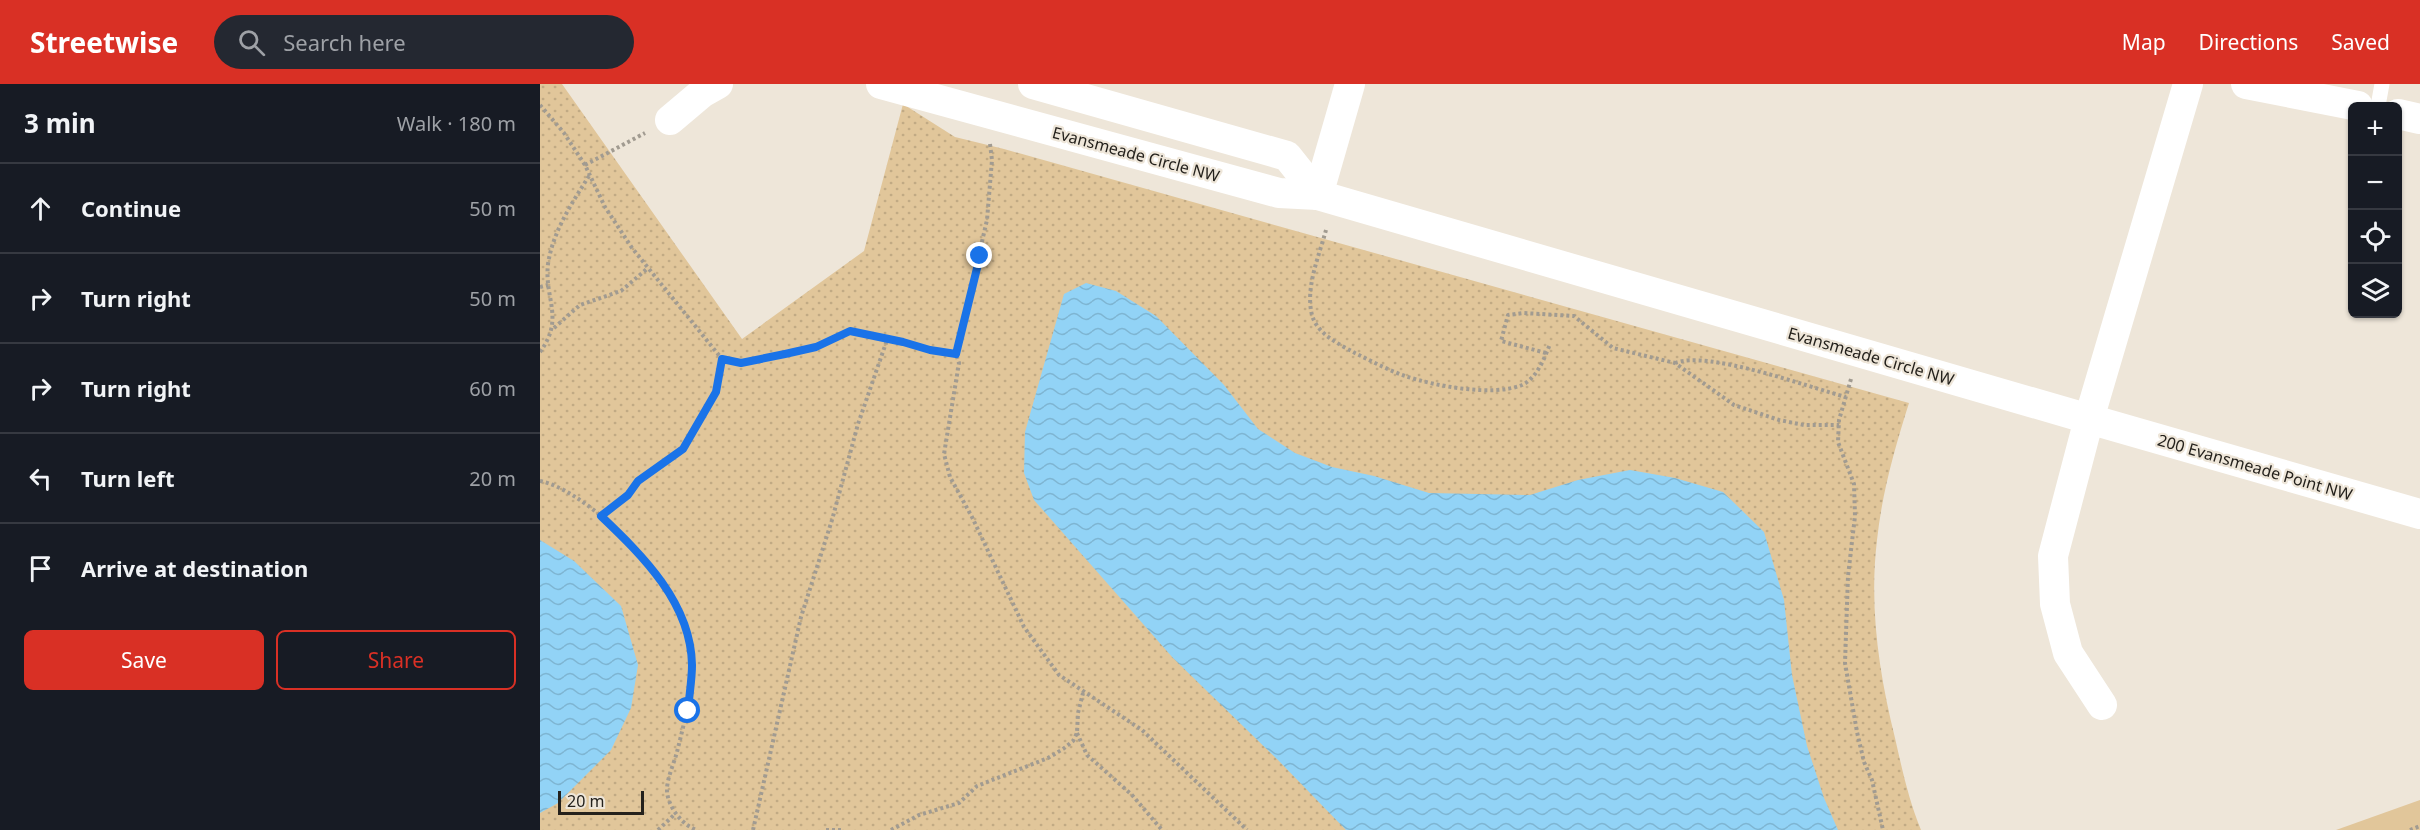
<!DOCTYPE html>
<html lang="en">
<head>
<meta charset="utf-8">
<style>
  body { margin:0; font-family:"Noto Sans",sans-serif; background:#242831; color:#f1f3f6 }
  .controls { position:absolute; right:18px; top:18px; display:grid; overflow:hidden; border-radius:9px; box-shadow:0 2px 4px #0004 }
  .controls button { width:54px; height:54px; display:grid; place-items:center; padding:0; border:0; border-bottom:2px solid #363941; background:#171b24; color:#f1f3f6; font:30px sans-serif }
  .scale { position:absolute; left:18px; bottom:15px; width:86px; box-sizing:border-box; padding-left:6px; border:3px solid #24211c; border-top:0; font-size:16px; line-height:21px; white-space:nowrap; color:#24211c; -webkit-text-stroke:4px #eee6d9; paint-order:stroke }
  .stop { position:absolute; width:18px; height:18px; margin:-14px; border:4px solid #1a73e8; border-radius:50%; background:#fff }
  .stop.end { background:#1a73e8; border-color:#fff; box-shadow:0 2px 6px #0008 }
  .list { margin:0; padding:0; list-style:none }
  h2 { display:flex; justify-content:space-between; align-items:center; height:78px; margin:0; padding:0 24px; font-size:26px }
  h2 small { font-size:20px; font-weight:400; color:#9ea1a6 }
  .list li { display:grid; grid-template-columns:39px 1fr auto; gap:18px; align-items:center; box-sizing:border-box; height:90px; padding:0 24px; border-top:2px solid #363941 }
  .list b { display:block; font-size:22px; white-space:nowrap }
  .list em { font-size:20px; font-style:normal; color:#9ea1a6 }
  .actions { display:flex; gap:12px; padding:18px 24px }
  .actions a { flex:1; padding:14px 0; border:2px solid #d93025; border-radius:9px; text-align:center; font-size:21px; color:#d93025 }
  .actions .main { background:#d93025; color:#fff }
  .icon { flex:none; width:33px; height:33px; fill:none; stroke:currentColor; stroke-width:2; stroke-linecap:round; stroke-linejoin:round }
  .map { position:relative; flex:none; width:1880px; height:746px; overflow:hidden }
  header { display:flex; align-items:center; gap:36px; box-sizing:border-box; height:84px; padding:0 30px; background:#d93025; color:#fff }
  header strong { font-size:28px }
  nav { display:flex; gap:33px; margin-inline-start:auto; font-size:21px }
  .search { width:420px; height:54px; background:#242831; display:flex; align-items:center; gap:15px; box-sizing:border-box; padding:0 21px; border-radius:33px; color:#9ea1a6; font-size:22px }
  main { display:flex }
  aside { flex:1; background:#171b24 }
  .map>svg:first-child { display:block }
  .grass { fill:#e1c69a }
  .park { fill:url(#park-dots) }
  .water { fill:url(#water-waves) }
  .lines { fill:none; stroke-linecap:round; stroke-linejoin:round }
  .path { stroke:#a19b91; stroke-width:4; stroke-dasharray:3 3; stroke-linecap:butt }
  .service { stroke:#fff; stroke-width:15 }
  .minor { stroke:#fff; stroke-width:30 }
  .route { stroke:#1a73e8; stroke-width:8 }
  .labels { text-anchor:middle; stroke-width:4.5; stroke-linejoin:round; paint-order:stroke }
  .street-label { font-size:16px; fill:#24211c; stroke:#eee6d9 }
</style>
</head>
<body>
<header>
<strong>Streetwise</strong>
<div class="search"><svg class="icon" aria-label="search" viewBox="0 0 24 24"><circle cx="10" cy="10" r="6"/><path d="M15 15l6 6"/></svg>Search here</div>
<nav><a>Map</a><a>Directions</a><a>Saved</a></nav>
</header>
<main>
<aside>
<h2>3 min<small>Walk · 180 m</small></h2>
<ul class="list">
<li><svg class="icon" aria-label="ahead" viewBox="0 0 24 24"><path d="M12 20V5M6 11l6-6 6 6"/></svg><div><b>Continue</b></div><em>50 m</em></li>
<li><svg class="icon" aria-label="right" viewBox="0 0 24 24"><path d="M7 20v-9h11M14 6l5 5-5 5"/></svg><div><b>Turn right</b></div><em>50 m</em></li>
<li><svg class="icon" aria-label="right" viewBox="0 0 24 24"><path d="M7 20v-9h11M14 6l5 5-5 5"/></svg><div><b>Turn right</b></div><em>60 m</em></li>
<li><svg class="icon" aria-label="left" viewBox="0 0 24 24"><path d="M17 20v-9H6M10 6l-5 5 5 5"/></svg><div><b>Turn left</b></div><em>20 m</em></li>
<li><svg class="icon" aria-label="arrive" viewBox="0 0 24 24"><path d="M6 21V4h12l-3 4 3 4H6"/></svg><div><b>Arrive at destination</b></div></li>
</ul>
<div class="actions"><a class="main">Save</a><a>Share</a></div>
</aside>
<div class="map">
<svg width="1880" height="746" viewBox="0 0 1880 746">
  <defs>
    <pattern id="park-dots" width="8" height="8" patternUnits="userSpaceOnUse" patternTransform="scale(1.5)"><rect width="8" height="8" fill="#e1c69a"/><path d="M2 2h.1M6 6h.1" fill="none" stroke="#c1aa84" stroke-width="1.8" stroke-linecap="round"/></pattern>
    <pattern id="water-waves" width="16" height="10" patternUnits="userSpaceOnUse" patternTransform="scale(1.5)"><rect width="16" height="10" fill="#92d3f6"/><path d="M0 5q4-4 8 0t8 0" fill="none" stroke="#7eb5d2"/></pattern>
  </defs>
  <rect width="100%" height="100%" fill="#eee6d9"/>
  <path class="grass" d="M1880,716V746H1796Z"/>
  <path class="park" d="M0,0H22L202,255L324,167L363,20L415,53L464,65L1369,319C1355,363 1342,409 1337,456C1329,523 1339,589 1355,654C1362,685 1369,717 1381,746H0Z"/>
  <g class="water">
    <path d="M546,199L576,207L616,232L684,301L718,345L755,369L792,383L834,392L889,409L990,411L1038,396L1090,386L1135,394L1183,408L1224,448L1244,516L1252,591L1267,662L1284,714L1298,746H806L738,676L633,574L494,416L484,389L485,348L524,210Z"/>
    <path d="M0,456L34,477L81,522L98,581L91,624L71,666L18,719L0,729Z"/>
  </g>
  <g class="lines">
    <g class="path">
      <path d="M0,21L24,49L45,81L65,123L92,164L182,275L201,279L245,270L276,263L310,247L363,258L390,266L416,270"/>
      <path d="M450,60L452,76L447,136L416,270L419,279L404,370L410,393L432,433L484,543L519,591L602,646L707,746"/>
      <path d="M45,81L105,49"/>
      <path d="M786,146C779,172 765,204 772,231C777,250 799,260 815,269C831,277 848,286 865,292C895,302 952,313 982,301C997,294 1004,275 1010,260"/>
      <path d="M0,203L8,201"/>
      <path d="M14,244L40,221L81,207L108,184"/>
      <path d="M0,268C25,234 4,215 8,180C13,147 32,119 49,92"/>
      <path d="M1006,269L961,257L968,231L984,229L1034,232L1073,264L1135,279L1194,321L1239,336L1264,341H1299"/>
      <path d="M1135,279C1168,266 1268,303 1306,313"/>
      <path d="M1311,295L1299,336L1298,358L1314,400L1315,432L1308,492L1305,579L1317,648L1324,678L1332,696L1343,746"/>
      <path d="M0,397C41,405 106,469 127,505C141,527 152,556 152,583C151,612 144,640 137,668C134,679 128,692 127,704C126,720 141,741 157,746"/>
      <path d="M61,432L88,411L98,397L143,365L176,308L182,275"/>
      <path d="M537,649L547,671L592,711L622,746"/>
      <path d="M118,746L135,730"/>
      <path d="M213,746L261,533L292,436L318,340L347,256"/>
      <path d="M286,746H301"/>
      <path d="M351,746L379,731L419,719L437,702L508,674L523,665L533,657L537,649L538,629L543,609"/>
      <path d="M1870,746L1880,742"/>
    </g>
    <path class="service" d="M1838,22L1842,0"/>
    <g class="minor">
      <path d="M341,0L739,109L778,111L1549,335L1648,0"/>
      <path d="M493,0L747,72L778,111"/>
      <path d="M1706,0L1818,22"/>
      <path d="M1858,30L1880,35"/>
      <path d="M130,36L162,9L178,0"/>
      <path d="M778,111L810,0"/>
      <path d="M1562,621L1528,569L1515,520L1513,472L1549,335L1880,430"/>
    </g>
  </g>
  <g class="lines">
    <path class="route" d="M148,627C149,612 152,596 152,581C151,519 103,472 61,432L88,411L98,397L143,365L176,308L182,275L201,279L245,270L276,263L310,247L363,258L390,266L416,270L440,172"/>
  </g>
  <g class="labels">
    <g class="street-label">
      <text transform="translate(596 70) rotate(15)" y="6">Evansmeade Circle NW</text>
      <text transform="translate(1331 272) rotate(16)" y="6">Evansmeade Circle NW</text>
      <text transform="translate(1715 383) rotate(16)" y="6">200 Evansmeade Point NW</text>
    </g>
  </g>
</svg>
<div class="controls">
<button>+</button>
<button>−</button>
<button><svg class="icon" aria-label="locate" viewBox="0 0 24 24"><circle cx="12" cy="12" r="6"/><path d="M12 2v4M12 18v4M2 12h4M18 12h4"/></svg></button>
<button><svg class="icon" aria-label="layers" viewBox="0 0 24 24"><path d="M12 4l9 5-9 5-9-5zM3 14l9 5 9-5"/></svg></button>
</div>
<div class="scale">20 m</div>
<div class="stop" style="left:148px;top:627px"></div>
<div class="stop end" style="left:440px;top:172px"></div>
</div>
</main>
</body>
</html>
